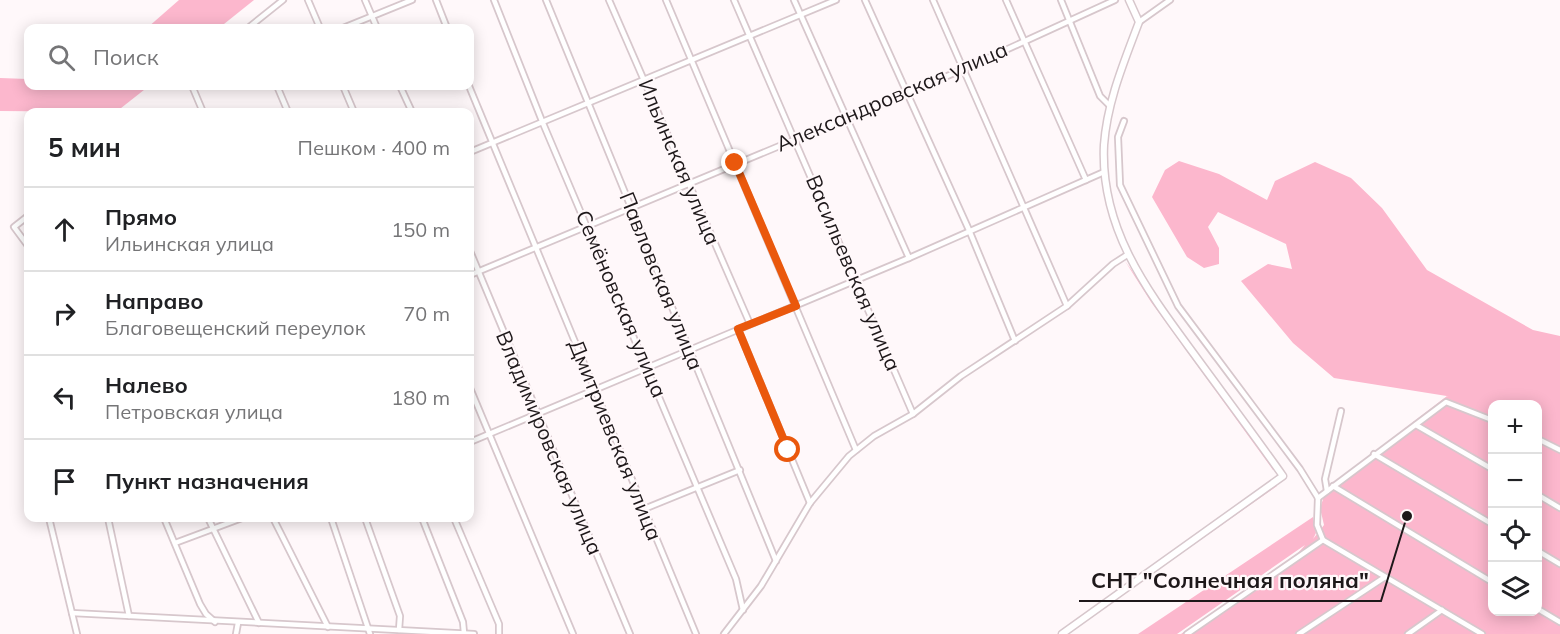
<!DOCTYPE html>
<html lang="ru">
<head>
<meta charset="utf-8">
<style>
  body { margin:0; font-family:Mulish,sans-serif; background:#f2f2f2; color:#202124 }
  .controls { position:absolute; right:18px; bottom:18px; display:grid; overflow:hidden; border-radius:12px; box-shadow:0 3px 15px #0003 }
  .controls button { width:54px; height:54px; display:grid; place-items:center; padding:0; border:0; border-bottom:2px solid #e0e0e0; background:#fff; color:#202124; font:30px sans-serif }
  .stop { position:absolute; width:18px; height:18px; margin:-14px; border:4px solid #ea580c; border-radius:50%; background:#fff }
  .stop.end { background:#ea580c; border-color:#fff; box-shadow:0 2px 6px #0008 }
  .list { margin:0; padding:0; list-style:none }
  h2 { display:flex; justify-content:space-between; align-items:center; height:78px; margin:0; padding:0 24px; font-size:26px }
  h2 small { font-size:20px; font-weight:400; color:#757577 }
  .list li { display:grid; grid-template-columns:39px 1fr auto; gap:18px; align-items:center; box-sizing:border-box; height:84px; padding:0 24px; border-top:2px solid #e0e0e0 }
  .list b { display:block; font-size:22px; white-space:nowrap }
  .list p { margin:0; font-size:20px; white-space:nowrap; color:#757577 }
  .list em { font-size:20px; font-style:normal; color:#757577 }
  .icon { flex:none; width:33px; height:33px; fill:none; stroke:currentColor; stroke-width:2; stroke-linecap:round; stroke-linejoin:round }
  .map { position:relative; flex:none; width:1560px; height:634px; overflow:hidden }
  .search { position:absolute; background:#fff; box-shadow:0 3px 15px #0003; left:24px; top:24px; width:450px; height:66px; display:flex; align-items:center; gap:15px; box-sizing:border-box; padding:0 21px; border-radius:12px; color:#757577; font-size:22px }
  .panel { position:absolute; background:#fff; box-shadow:0 3px 15px #0003; left:24px; top:108px; width:450px; height:414px; border-radius:12px }
  .map>svg:first-child { display:block }
  .green { fill:#fcb7cd; fill-rule:evenodd }
  .lines { fill:none; stroke-linecap:round; stroke-linejoin:round }
  .minor-casing { stroke:#d7c7cc; stroke-width:8 }
  .tertiary-casing { stroke:#d7c7cc; stroke-width:9 }
  .minor { stroke:#fff; stroke-width:4.5 }
  .tertiary { stroke:#fff; stroke-width:6 }
  .route { stroke:#ea580c; stroke-width:8 }
  .labels { text-anchor:middle; stroke-width:4.5; stroke-linejoin:round; paint-order:stroke }
  .street-label { font-size:21px; fill:#1e181a; stroke:#fff8fa }
  .leader { fill:none; stroke:#1e181a; stroke-width:2 }
  .callout-dot { fill:#1e181a; stroke:#fff8fa; stroke-width:2 }
  .callout-label { font-size:22px; text-anchor:middle; font-weight:bold; fill:#1e181a; stroke:#fff8fa; stroke-width:4.5; stroke-linejoin:round; paint-order:stroke }
</style>
</head>
<body>
<div class="map">
<svg width="1560" height="634" viewBox="0 0 1560 634">
  <rect width="100%" height="100%" fill="#fff8fa"/>
  <g class="green">
    <path d="M179,0H254L219,28H147Z"/>
    <path d="M0,78L28,79V86H149L116,112L0,111Z"/>
    <path d="M1179,161L1219,174L1267,200L1275,181L1315,162L1351,178L1382,208L1427,270L1533,330L1560,336V634H1181L1298,553L1305,545L1177,634H1138L1313,517L1316,533L1313,539L1324,525L1320,508L1327,488L1447,396L1453,397L1334,378L1293,343L1241,281L1268,264L1292,269L1286,244L1218,212L1208,227L1219,248V264L1204,268L1187,257L1152,197L1165,170ZM1492,404H1538V612H1492Z"/>
    <path d="M1125,261L1275,469L1273,470L1151,302Z"/>
    <path d="M1276,484L1277,486L1067,634Z"/>
  </g>
  <g class="lines">
    <g class="minor-casing">
      <g id="minor">
        <path d="M308,0L320,28"/>
        <path d="M365,0L377,28"/>
        <path d="M436,0L447,28"/>
        <path d="M494,0L542,121L736,579L743,610"/>
        <path d="M546,0L776,561"/>
        <path d="M609,0L750,324"/>
        <path d="M666,0L856,450"/>
        <path d="M734,0L913,414"/>
        <path d="M794,0L909,258"/>
        <path d="M865,0L969,230L1015,341"/>
        <path d="M933,0L1067,306"/>
        <path d="M1006,0L1086,180"/>
        <path d="M1061,0L1100,96L1110,106"/>
        <path d="M1139,22L1170,0"/>
        <path d="M248,28L283,0"/>
        <path d="M343,28L412,0"/>
        <path d="M192,86L203,112"/>
        <path d="M277,86L288,112"/>
        <path d="M343,86L354,112"/>
        <path d="M400,86L412,112"/>
        <path d="M469,86L696,634"/>
        <path d="M1124,121L1118,137L1120,185L1178,306L1300,469L1318,498"/>
        <path d="M470,152L836,0"/>
        <path d="M28,216L14,227L28,246"/>
        <path d="M470,251L630,634"/>
        <path d="M470,275L964,69L1115,0"/>
        <path d="M738,329L810,503"/>
        <path d="M470,388L573,634"/>
        <path d="M1416,425L1492,469"/>
        <path d="M28,434V435"/>
        <path d="M1538,439L1560,450"/>
        <path d="M470,442L909,258L1104,172"/>
        <path d="M1374,454L1492,524"/>
        <path d="M1333,486L1492,582"/>
        <path d="M1327,491L1325,479L1341,411"/>
        <path d="M1538,495L1560,508"/>
        <path d="M1318,498L1446,402L1492,420"/>
        <path d="M644,509L740,470"/>
        <path d="M49,518L77,634"/>
        <path d="M108,518L129,616"/>
        <path d="M164,518L200,604L206,614L215,622"/>
        <path d="M208,518L259,623"/>
        <path d="M273,518L328,627"/>
        <path d="M331,518L370,634"/>
        <path d="M365,518L400,616L399,630"/>
        <path d="M422,518L463,622L464,633"/>
        <path d="M454,518L499,624V634"/>
        <path d="M1323,540L1482,634"/>
        <path d="M175,543L242,518"/>
        <path d="M1538,551L1560,564"/>
        <path d="M1538,609L1560,622"/>
        <path d="M72,613L474,634"/>
        <path d="M236,634L238,623"/>
        <path d="M724,634L761,586L810,503L849,456L874,436L913,414L961,376L1067,306L1113,264L1127,255"/>
        <path d="M1187,634L1323,540L1317,525L1318,498"/>
        <path d="M1299,634L1385,577"/>
        <path d="M1408,634L1442,610"/>
      </g>
    </g>
    <g class="tertiary-casing">
      <path id="tertiary" d="M1062,634L1283,476C1254,435 1224,395 1194,354C1147,290 1100,229 1104,145C1107,102 1124,62 1139,22L1129,0"/>
    </g>
    <use href="#minor" class="minor"/>
    <use href="#tertiary" class="tertiary"/>
  </g>
  <g class="lines">
    <path class="route" d="M735,163L796,306L738,329L788,450"/>
  </g>
  <g class="labels">
    <g class="street-label">
      <text transform="translate(892 97) rotate(-23)" y="7">Александровская улица</text>
      <text transform="translate(679 162) rotate(67)" y="7">Ильинская улица</text>
      <text transform="translate(853 273) rotate(67)" y="7">Васильевская улица</text>
      <text transform="translate(661 281) rotate(68)" y="7">Павловская улица</text>
      <text transform="translate(621 304) rotate(67)" y="7">Семёновская улица</text>
      <text transform="translate(615 440) rotate(68)" y="7">Дмитриевская улица</text>
      <text transform="translate(549 443) rotate(67)" y="7">Владимировская улица</text>
    </g>
  </g>
  <path class="leader" d="M1407 516L1381 601H1079"/>
  <circle class="callout-dot" cx="1407" cy="516" r="6"/>
  <g class="callout-label">
    <text x="1230" y="588">СНТ "Солнечная поляна"</text>
  </g>
</svg>
<div class="controls">
<button>+</button>
<button>−</button>
<button><svg class="icon" aria-label="locate" viewBox="0 0 24 24"><circle cx="12" cy="12" r="6"/><path d="M12 2v4M12 18v4M2 12h4M18 12h4"/></svg></button>
<button><svg class="icon" aria-label="layers" viewBox="0 0 24 24"><path d="M12 4l9 5-9 5-9-5zM3 14l9 5 9-5"/></svg></button>
</div>
<div class="stop" style="left:788px;top:450px"></div>
<div class="stop end" style="left:735px;top:163px"></div>
<div class="search"><svg class="icon" aria-label="search" viewBox="0 0 24 24"><circle cx="10" cy="10" r="6"/><path d="M15 15l6 6"/></svg>Поиск</div>
<section class="panel">
<h2>5 мин<small>Пешком · 400 m</small></h2>
<ul class="list">
<li><svg class="icon" aria-label="ahead" viewBox="0 0 24 24"><path d="M12 20V5M6 11l6-6 6 6"/></svg><div><b>Прямо</b><p>Ильинская улица</p></div><em>150 m</em></li>
<li><svg class="icon" aria-label="right" viewBox="0 0 24 24"><path d="M7 20v-9h11M14 6l5 5-5 5"/></svg><div><b>Направо</b><p>Благовещенский переулок</p></div><em>70 m</em></li>
<li><svg class="icon" aria-label="left" viewBox="0 0 24 24"><path d="M17 20v-9H6M10 6l-5 5 5 5"/></svg><div><b>Налево</b><p>Петровская улица</p></div><em>180 m</em></li>
<li><svg class="icon" aria-label="arrive" viewBox="0 0 24 24"><path d="M6 21V4h12l-3 4 3 4H6"/></svg><div><b>Пункт назначения</b></div></li>
</ul>
</section>
</div>
</body>
</html>
